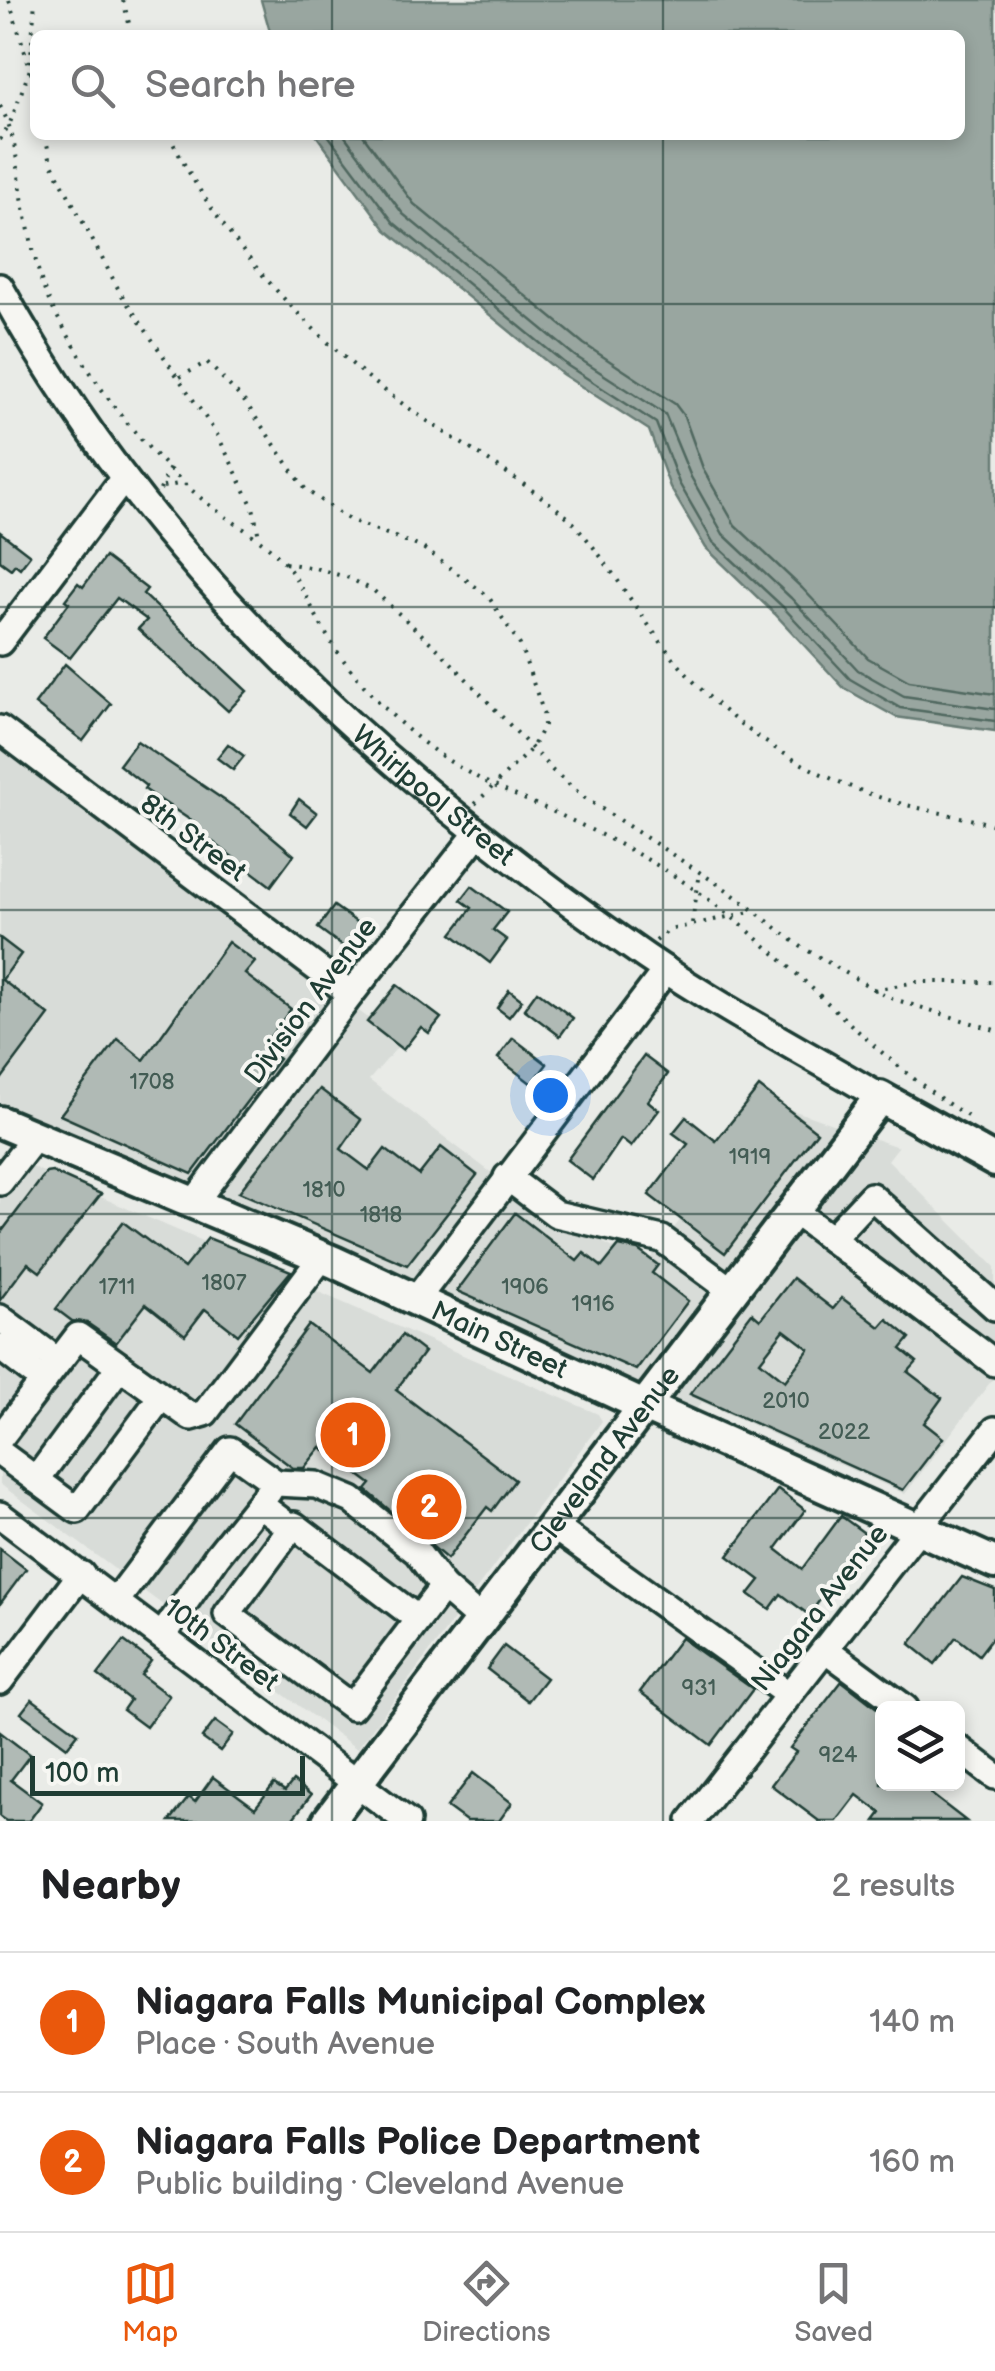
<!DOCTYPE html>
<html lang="en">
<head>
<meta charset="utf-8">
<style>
  body { margin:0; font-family:"Balsamiq Sans",sans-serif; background:#f2f2f2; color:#202124 }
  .controls { position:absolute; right:30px; bottom:30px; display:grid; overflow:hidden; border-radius:15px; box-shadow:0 5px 15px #0003 }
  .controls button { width:90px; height:90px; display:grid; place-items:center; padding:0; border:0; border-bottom:2px solid #e0e0e0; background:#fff; color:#202124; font:50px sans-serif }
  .scale { position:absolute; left:30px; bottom:25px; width:275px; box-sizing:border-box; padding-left:10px; border:5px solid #1f3d34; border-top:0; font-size:28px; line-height:35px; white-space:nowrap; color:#1f3d34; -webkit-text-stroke:8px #f6f6f2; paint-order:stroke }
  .you { position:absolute; left:550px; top:1095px; width:35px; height:35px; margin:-25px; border:8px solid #fff; border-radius:50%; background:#1a73e8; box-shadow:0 0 0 15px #1a73e833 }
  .badge { display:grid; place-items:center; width:65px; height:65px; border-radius:50%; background:#ea580c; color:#fff; font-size:32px; font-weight:700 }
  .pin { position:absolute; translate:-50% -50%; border:5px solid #fff; box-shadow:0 2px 10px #0006 }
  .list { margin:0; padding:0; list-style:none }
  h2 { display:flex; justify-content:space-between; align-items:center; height:130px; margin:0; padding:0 40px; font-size:42px }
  h2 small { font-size:32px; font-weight:400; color:#757577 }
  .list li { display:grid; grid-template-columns:65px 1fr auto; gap:30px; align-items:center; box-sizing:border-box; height:140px; padding:0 40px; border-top:2px solid #e0e0e0 }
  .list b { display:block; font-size:38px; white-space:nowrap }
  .list p { margin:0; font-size:32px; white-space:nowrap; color:#757577 }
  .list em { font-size:32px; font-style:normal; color:#757577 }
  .icon { flex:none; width:55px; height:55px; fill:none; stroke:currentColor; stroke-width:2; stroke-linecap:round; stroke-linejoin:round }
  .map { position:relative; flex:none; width:995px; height:1821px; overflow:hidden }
  .search { position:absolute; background:#fff; box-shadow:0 5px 15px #0003; left:30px; right:30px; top:30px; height:110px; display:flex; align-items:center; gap:25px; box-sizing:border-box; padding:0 35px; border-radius:15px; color:#757577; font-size:38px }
  .sheet { height:410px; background:#fff }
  nav { display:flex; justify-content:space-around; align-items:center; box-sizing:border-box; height:140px; border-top:2px solid #e0e0e0; background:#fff; font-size:28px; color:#757577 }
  nav a { display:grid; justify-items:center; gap:5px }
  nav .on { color:#ea580c }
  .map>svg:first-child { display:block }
  .built { fill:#d8dcd8 }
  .water { fill:#99a6a0; stroke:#687c75; stroke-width:2.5 }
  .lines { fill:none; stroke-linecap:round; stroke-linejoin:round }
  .shore { stroke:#50675f; stroke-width:2.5 }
  .building { fill:#b0bab5; stroke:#1f3d34; stroke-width:2.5; fill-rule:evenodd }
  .minor-casing { stroke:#1f3d34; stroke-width:32 }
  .major-casing { stroke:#1f3d34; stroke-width:38 }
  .path { stroke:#1f3d34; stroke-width:4; stroke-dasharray:2.5 8; stroke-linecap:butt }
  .minor { stroke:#f6f6f2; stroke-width:25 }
  .major { stroke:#f6f6f2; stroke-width:30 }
  .grid { fill:none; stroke:#1f3d34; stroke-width:2.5; stroke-opacity:0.55 }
  .labels { text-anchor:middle; stroke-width:8; stroke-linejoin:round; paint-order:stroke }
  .number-label { font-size:22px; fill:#435c54 }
  .street-label { font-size:28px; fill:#1f3d34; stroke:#f6f6f2 }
</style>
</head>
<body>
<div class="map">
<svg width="995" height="1821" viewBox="0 0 995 1821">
  <rect width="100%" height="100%" fill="#e9ebe7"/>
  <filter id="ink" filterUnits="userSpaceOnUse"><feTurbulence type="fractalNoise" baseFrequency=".01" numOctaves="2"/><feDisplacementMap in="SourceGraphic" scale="20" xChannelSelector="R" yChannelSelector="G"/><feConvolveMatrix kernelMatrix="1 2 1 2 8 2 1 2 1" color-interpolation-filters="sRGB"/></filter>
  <g filter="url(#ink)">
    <g class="built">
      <path d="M0,739L401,1043L369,1080L535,1206L645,1265L772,1103L898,1147L888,1160L995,1267V1376L905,1494L702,1402L689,1419L0,1111Z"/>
      <path d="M0,1153L598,1414L602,1421L357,1749L0,1484Z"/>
    </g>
    <path class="water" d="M261,0H995V731L896,717L844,688L775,614L706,548L670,487L649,430L562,374L386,230L316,135H960V35H271Z"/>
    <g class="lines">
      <g class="shore">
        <path d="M328,135L394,223L568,366L656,423L679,483L713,542L783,607L850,679L900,708L995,721"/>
        <path d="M344,135L403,214L575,356L665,414L691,477L723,534L791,598L858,670L904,696L995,709"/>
        <path d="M363,135L414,204L584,344L675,404L684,416L704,471L735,525L802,588L868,658L909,681L995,694"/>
      </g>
    </g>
    <g class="building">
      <path d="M0,532L30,555L20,568L15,564L11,569L0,561Z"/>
      <path d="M105,557L147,589L143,594L247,691L228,711L138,629L147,620L117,598L70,658L43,638L69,603L65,600L78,583L83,587Z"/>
      <path d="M65,664L111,704L83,741L35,704Z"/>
      <path d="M137,741L249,817L294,855L271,886L197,830L199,826L144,789L146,786L119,765Z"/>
      <path d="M228,744L244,756L233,770L217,758Z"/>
      <path d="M299,799L317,813L307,826L290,813Z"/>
      <path d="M472,886L507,912L493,930L507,940L490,963L452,934L472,908L461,900Z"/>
      <path d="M334,906L366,929L349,951L318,928Z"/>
      <path d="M0,938L21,954L2,980L49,1015L0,1081Z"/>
      <path d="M228,942L255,962L245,974L291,1009L263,1046L279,1059L192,1174L60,1115L118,1039L144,1060Z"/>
      <path d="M397,985L441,1018L429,1033L421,1027L403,1050L367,1022Z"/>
      <path d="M509,990L522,1000L509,1017L497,1008Z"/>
      <path d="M537,991L573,1018L560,1036L524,1009Z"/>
      <path d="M513,1038L547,1064L532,1084L498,1058Z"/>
      <path d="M644,1056L668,1074L648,1101L659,1110L631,1147L621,1139L593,1180L567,1160Z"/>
      <path d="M759,1087L817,1132L725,1253L649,1195L688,1144L673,1133L686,1117L716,1141Z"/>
      <path d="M320,1089L361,1120L341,1149L369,1170L385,1149L419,1175L441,1147L477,1175L407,1265L239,1192Z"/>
      <path d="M52,1172L101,1194L40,1272L28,1263L0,1300V1234L46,1173Z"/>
      <path d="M515,1213L577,1261L584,1253L602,1267L619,1246L638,1250L658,1265L652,1273L688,1301L636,1370L457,1291Z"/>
      <path d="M123,1222L184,1268L208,1238L291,1271L238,1335L205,1309L185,1335L146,1304L116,1343L87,1323L72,1321L56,1309Z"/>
      <path d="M793,1278L833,1309L842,1298L880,1327L887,1319L910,1338L901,1349L917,1362L908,1372L942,1398L924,1423L943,1438L903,1490L690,1394L752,1313L760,1320ZM784,1330L809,1349L785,1381L760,1361Z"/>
      <path d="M309,1325L373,1373L402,1335L424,1352L396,1390L515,1480L492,1511L487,1507L447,1559L366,1490L371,1484L321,1447L304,1468H293L235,1424Z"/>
      <path d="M778,1489L805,1510L776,1549L802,1569L841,1516L867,1535L809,1615L781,1594L770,1609L749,1594L760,1580L728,1556Z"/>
      <path d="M0,1549L26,1569L0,1604Z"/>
      <path d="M962,1577L995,1590V1634L979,1655L956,1637L935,1664L910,1644Z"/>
      <path d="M681,1638L753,1689L711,1745L640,1692Z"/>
      <path d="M124,1641L151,1661L141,1675L169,1696L146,1727L123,1710L130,1700L98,1675Z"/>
      <path d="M504,1646L546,1678L528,1701L487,1669Z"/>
      <path d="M842,1681L882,1712V1784H939L931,1794L966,1821H875L881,1813L857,1795L837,1821H819L771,1785L796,1752L790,1748Z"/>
      <path d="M32,1699L78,1733L67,1747L21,1713Z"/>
      <path d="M215,1721L233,1734L220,1751L202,1738Z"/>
      <path d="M0,1732L30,1755L11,1780L42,1803L29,1821H6L0,1817Z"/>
      <path d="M473,1773L512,1803L499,1821H466L447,1807Z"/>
      <path d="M213,1777L255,1808L274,1784L285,1791L293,1781L311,1795L291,1821H170L189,1797L195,1802Z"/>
    </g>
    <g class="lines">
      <g class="minor-casing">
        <g id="minor">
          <path id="s1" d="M0,287C152,565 388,779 646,957C721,1008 802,1051 880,1097"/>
          <path d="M0,642L124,478"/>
          <path d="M0,729L351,994"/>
          <path d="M507,1177L556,1214L662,1239L732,1291"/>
          <path d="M0,1182L35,1137"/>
          <path d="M193,1204L351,994L477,834"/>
          <path d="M794,1211L995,1363"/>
          <path d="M831,1239L871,1196L995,1307"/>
          <path d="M415,1301L666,970"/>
          <path d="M0,1318L46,1352"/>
          <path d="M0,1347L44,1381"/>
          <path d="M0,1438L78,1336L191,1417L205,1413L322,1257"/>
          <path d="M0,1453L77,1510L161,1397"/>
          <path d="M36,1480L120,1366"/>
          <path d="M276,1483L316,1485L352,1500L417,1552L443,1587L481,1620"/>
          <path d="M259,1504L291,1528L227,1614L352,1707L443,1587"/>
          <path d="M0,1515L407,1821"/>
          <path d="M553,1526L789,1695"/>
          <path d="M291,1528L294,1525L418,1619"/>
          <path d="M116,1601L230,1450L276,1483"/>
          <path d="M162,1636L217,1556L269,1491"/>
          <path d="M825,1649L905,1708"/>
          <path d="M0,1681L81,1574"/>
          <path d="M958,1748L995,1776"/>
          <path d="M691,1821L995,1430"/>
        </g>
      </g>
      <g class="major-casing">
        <g id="major">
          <path id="s2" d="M0,1122L334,1262L633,1401L995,1563"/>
          <path id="s3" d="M328,1821L880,1097L995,1161"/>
        </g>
      </g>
      <g class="path">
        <path d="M9,0L28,62"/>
        <path d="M123,0L132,35"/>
        <path d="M31,72L35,91"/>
        <path d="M0,106C18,137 17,173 24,208C30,234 35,263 44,289C53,313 71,339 84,362C115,413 156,460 202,499C228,521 257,534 280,558C302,581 314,616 331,642C362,689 407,735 454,764C487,785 522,798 556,813C609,838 661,864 708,899C800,966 871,1058 969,1117"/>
        <path d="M45,135L51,162L121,294L218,436L253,507L259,537"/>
        <path d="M169,135C220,240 312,339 407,407C461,445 519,477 570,519C612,565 640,619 680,666C729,725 803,772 876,796C914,809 956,815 995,825"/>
        <path d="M0,140L10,123L30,69L35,0"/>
        <path d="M180,377L207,362L245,402L306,490L348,519L423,548L488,596L520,645L543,711L544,725L532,748L475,804"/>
        <path d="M163,487L183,483"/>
        <path d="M160,490L170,467"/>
        <path d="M285,563L315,568L349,578L374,591L442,653L553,771L585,798L727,890L800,946L887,997L995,1030"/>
        <path d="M692,923L700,873"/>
        <path d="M656,941L669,930L754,911"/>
        <path d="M874,990L916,982H995"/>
      </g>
      <use href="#minor" class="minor"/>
      <use href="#major" class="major"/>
    </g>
  </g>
  <path class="grid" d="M332,0V35M663,0V35M332,135V1821M663,135V1821M0,304H995M0,607H995M0,910H995M0,1214H995M0,1518H995"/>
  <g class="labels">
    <g class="number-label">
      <text x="152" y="1089">1708</text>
      <text x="750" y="1164">1919</text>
      <text x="324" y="1197">1810</text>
      <text x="381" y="1222">1818</text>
      <text x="224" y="1290">1807</text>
      <text x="117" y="1294">1711</text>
      <text x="525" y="1294">1906</text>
      <text x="593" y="1311">1916</text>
      <text x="786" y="1408">2010</text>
      <text x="844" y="1439">2022</text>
      <text x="699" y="1695">931</text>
      <text x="838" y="1762">924</text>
    </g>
    <g class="street-label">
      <text dy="10" stroke="none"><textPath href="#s1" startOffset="672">Whirlpool Street</textPath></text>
      <text transform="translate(194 837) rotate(37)" y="10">8th Street</text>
      <text transform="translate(310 1000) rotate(-53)" y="10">Division Avenue</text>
      <text dy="10" stroke="none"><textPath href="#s2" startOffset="545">Main Street</textPath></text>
      <text dy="10" stroke="none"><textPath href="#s3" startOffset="455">Cleveland Avenue</textPath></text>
      <text transform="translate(819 1607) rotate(-52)" y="10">Niagara Avenue</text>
      <text transform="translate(222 1644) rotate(37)" y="10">10th Street</text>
    </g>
  </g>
</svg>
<div class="controls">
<button><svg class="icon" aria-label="layers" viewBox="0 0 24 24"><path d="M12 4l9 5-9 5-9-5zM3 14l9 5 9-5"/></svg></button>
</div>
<div class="scale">100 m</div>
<div class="you"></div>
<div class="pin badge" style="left:353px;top:1435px">1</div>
<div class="pin badge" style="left:429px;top:1507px">2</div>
<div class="search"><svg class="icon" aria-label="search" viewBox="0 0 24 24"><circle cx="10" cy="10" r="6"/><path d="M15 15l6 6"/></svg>Search here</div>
</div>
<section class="sheet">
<h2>Nearby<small>2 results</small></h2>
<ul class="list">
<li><span class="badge">1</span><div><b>Niagara Falls Municipal Complex</b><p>Place · South Avenue</p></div><em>140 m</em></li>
<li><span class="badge">2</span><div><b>Niagara Falls Police Department</b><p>Public building · Cleveland Avenue</p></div><em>160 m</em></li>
</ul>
</section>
<nav>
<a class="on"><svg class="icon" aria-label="map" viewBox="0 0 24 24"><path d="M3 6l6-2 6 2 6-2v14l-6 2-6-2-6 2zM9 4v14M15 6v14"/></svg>Map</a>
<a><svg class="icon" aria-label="directions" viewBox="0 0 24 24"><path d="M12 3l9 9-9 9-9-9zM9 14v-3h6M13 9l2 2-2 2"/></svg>Directions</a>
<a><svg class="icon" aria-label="saved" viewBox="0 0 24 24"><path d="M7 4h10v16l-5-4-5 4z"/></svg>Saved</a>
</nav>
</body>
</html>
